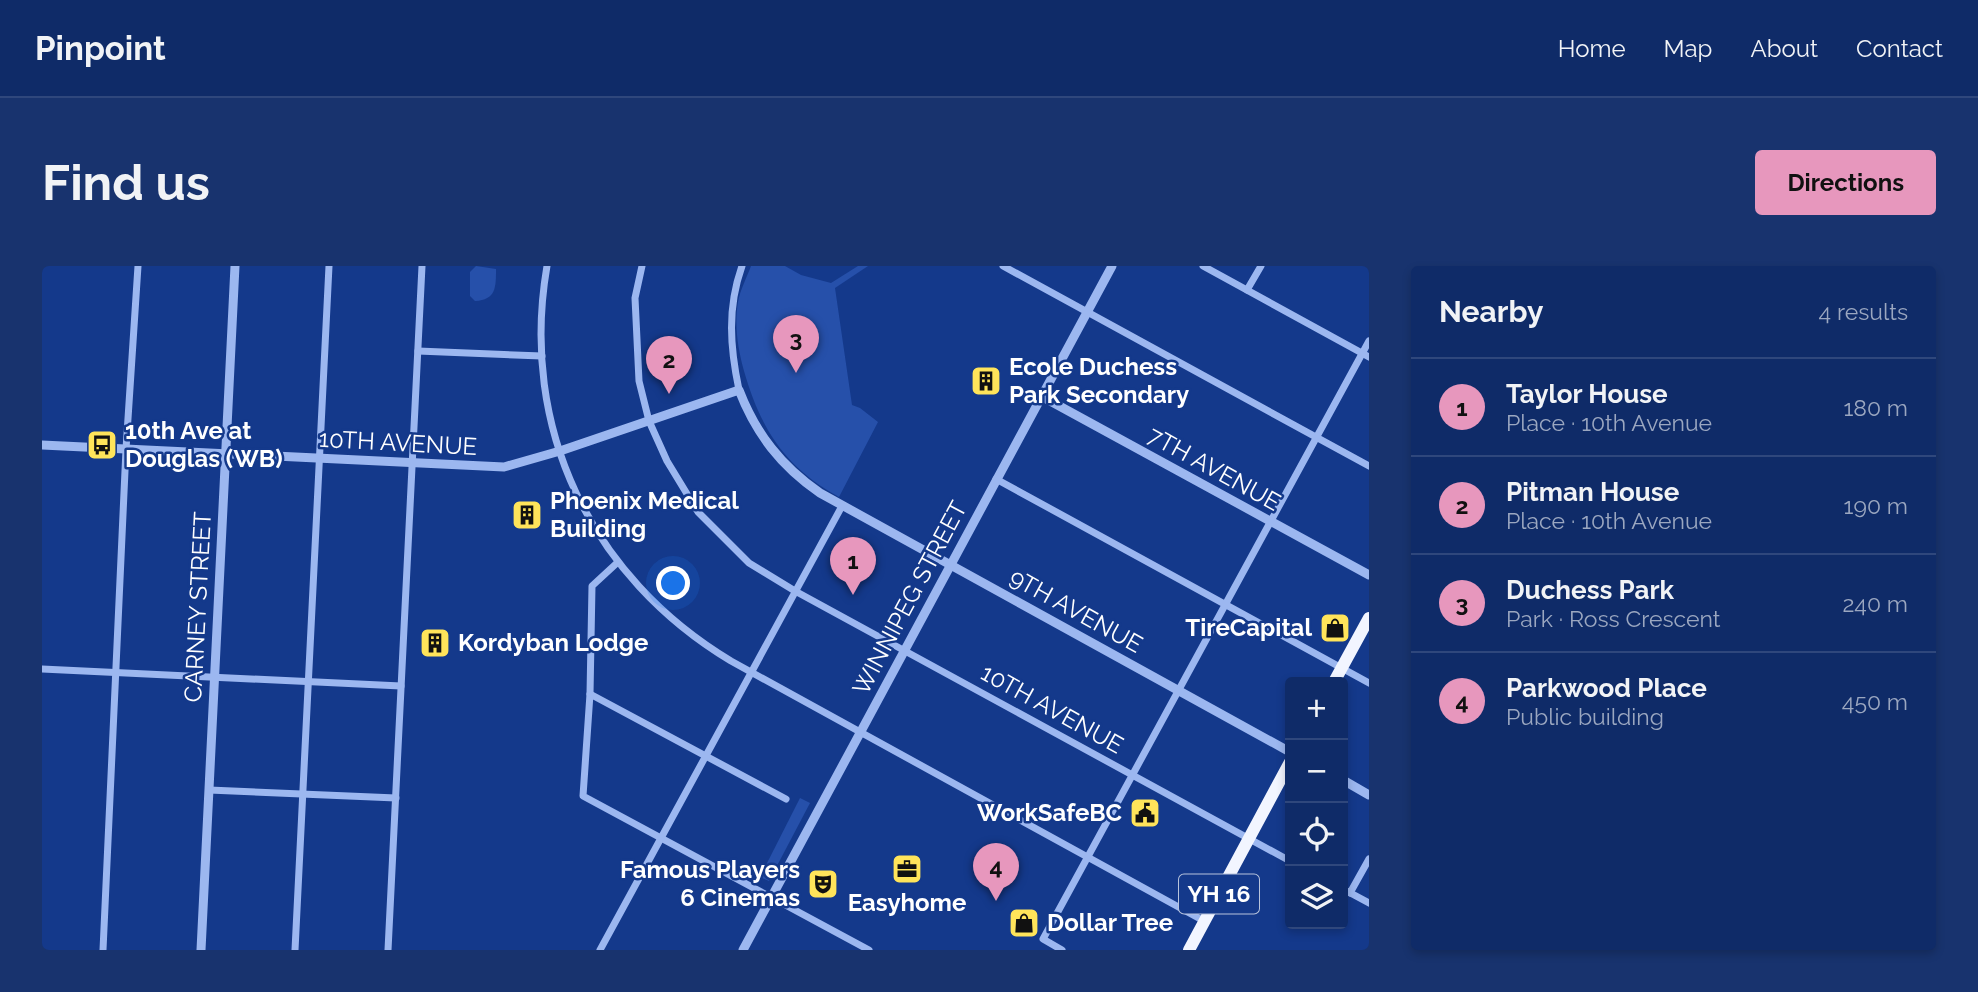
<!DOCTYPE html>
<html lang="en">
<head>
<meta charset="utf-8">
<style>
  body { margin:0; font-family:Raleway,sans-serif; background:#18336e; color:#f1f3f6 }
  .controls { position:absolute; right:21px; bottom:21px; display:grid; overflow:hidden; border-radius:7px; box-shadow:0 4px 10px #0003 }
  .controls button { width:63px; height:63px; display:grid; place-items:center; padding:0; border:0; border-bottom:2px solid #2f477c; background:#0f2b68; color:#f1f3f6; font:35px sans-serif }
  .you { position:absolute; left:632px; top:318px; width:24px; height:24px; margin:-18px; border:5px solid #fff; border-radius:50%; background:#1a73e8; box-shadow:0 0 0 10px #1a73e833 }
  .badge { display:grid; place-items:center; width:46px; height:46px; border-radius:50%; background:#e797bd; color:#111; font-size:23px; font-weight:700 }
  .pin { position:absolute; translate:-50% -58px; filter:drop-shadow(0 2px 4px #0008) }
  .pin::after { content:''; position:absolute; top:37px; width:24px; height:21px; background:inherit; clip-path:polygon(0 0,100% 0,50% 100%) }
  .list { margin:0; padding:0; list-style:none }
  h2 { display:flex; justify-content:space-between; align-items:center; height:91px; margin:0; padding:0 28px; font-size:30px }
  h2 small { font-size:23px; font-weight:400; color:#9ba7c0 }
  .list li { display:grid; grid-template-columns:46px 1fr auto; gap:21px; align-items:center; box-sizing:border-box; height:98px; padding:0 28px; border-top:2px solid #2f477c }
  .list b { display:block; font-size:26px; white-space:nowrap }
  .list p { margin:0; font-size:23px; white-space:nowrap; color:#9ba7c0 }
  .list em { font-size:23px; font-style:normal; color:#9ba7c0 }
  .icon { flex:none; width:38px; height:38px; fill:none; stroke:currentColor; stroke-width:2; stroke-linecap:round; stroke-linejoin:round }
  .map { position:relative; flex:none; width:1327px; height:684px; overflow:hidden; border-radius:7px }
  header { display:flex; align-items:center; gap:42px; box-sizing:border-box; height:98px; padding:0 35px; background:#0f2b68; border-bottom:2px solid #2f477c }
  header strong { font-size:33px }
  nav { display:flex; gap:38px; margin-inline-start:auto; font-size:24px }
  .intro { display:flex; align-items:center; justify-content:space-between; box-sizing:border-box; height:168px; padding:0 42px }
  h1 { margin:0; font-size:49px }
  .button { padding:18px 32px; border-radius:7px; background:#e797bd; color:#111; font-size:24px; font-weight:700 }
  main { display:flex; gap:42px; padding:0 42px }
  aside { flex:1; background:#0f2b68; border-radius:7px; box-shadow:0 4px 10px #0003 }
  .map>svg:first-child { display:block }
  .green { fill:#2650aa }
  .lines { fill:none; stroke-linecap:round; stroke-linejoin:round }
  .minor { stroke:#9cb7f0; stroke-width:7 }
  .tertiary { stroke:#9cb7f0; stroke-width:9 }
  .trunk { stroke:#f2f5ff; stroke-width:12 }
  .labels { text-anchor:middle; stroke-width:5; stroke-linejoin:round; paint-order:stroke }
  .shield { fill:#14398b; stroke:#b8c4dc; stroke-width:2 }
  .shield-label { font-size:23px; font-weight:bold; fill:#fff }
  .poi-label { font-size:24px; font-weight:bold; fill:#fff; stroke:#14398b; text-anchor:start }
  .street-label { font-size:24px; fill:#fff; stroke:#14398b }
</style>
</head>
<body>
<header>
<strong>Pinpoint</strong>
<nav><a>Home</a><a>Map</a><a>About</a><a>Contact</a></nav>
</header>
<div class="intro"><h1>Find us</h1><a class="button">Directions</a></div>
<main>
<div class="map">
<svg width="1327" height="684" viewBox="0 0 1327 684">
  <rect width="100%" height="100%" fill="#14398b"/>
  <g class="green">
    <path d="M434,0L454,3C454,21 454,34 433,35L428,30V6Z"/>
    <path d="M709,0H743L759,9L789,17L816,0H826L793,22L810,139L818,142L836,156L797,231C743,201 719,164 702,105C696,83 692,60 696,36C698,24 705,11 709,0Z"/>
    <path d="M758,532L768,537L727,615L718,611Z"/>
  </g>
  <g class="lines">
    <g class="minor">
      <path d="M505,0C477,162 549,311 689,395L1162,655"/>
      <path d="M600,0L593,32L597,115L607,155L625,195L656,246L707,297L753,325L1248,595"/>
      <path d="M961,0L1327,200"/>
      <path d="M1161,0L1327,91"/>
      <path d="M1205,24L1219,0"/>
      <path d="M376,85L500,90"/>
      <path d="M697,124C688,81 685,42 700,0"/>
      <path d="M954,213L1327,417"/>
      <path d="M576,296L550,320L548,428L541,530L827,684"/>
      <path d="M0,403L359,420"/>
      <path d="M548,428L744,533"/>
      <path d="M167,524L354,532"/>
      <path d="M1301,623L1327,637"/>
      <path d="M1308,627L1327,593"/>
      <path d="M61,684L84,183L96,0"/>
      <path d="M253,684L287,0"/>
      <path d="M346,684L380,0"/>
      <path d="M558,684L800,240"/>
      <path d="M1020,684L1001,673L1327,75"/>
    </g>
    <g class="tertiary">
      <path d="M999,130L1327,309"/>
      <path d="M0,179L462,201L518,185L697,124C714,168 739,200 778,227L1248,486"/>
      <path d="M1301,514L1327,529"/>
      <path d="M159,684L193,0"/>
      <path d="M701,684L1070,0"/>
    </g>
    <g class="trunk">
      <path d="M1292,416L1327,352"/>
      <path d="M1147,684L1248,496"/>
    </g>
  </g>
  <defs>
    <g id="building-square" transform="scale(1.575)"><rect x="-9" y="-9" width="18" height="18" rx="4" fill="#ffe45a" stroke="#14398b"/><path d="M-4-6H4V6H1V3H-1V6H-4ZM-2.5-4.3h1.7v1.8h-1.7ZM.8-4.3h1.7v1.8H.8ZM-2.5-1h1.7V.8h-1.7ZM.8-1h1.7V.8H.8Z" fill="#111"/></g>
    <g id="bus-square" transform="scale(1.575)"><rect x="-9" y="-9" width="18" height="18" rx="4" fill="#ffe45a" stroke="#14398b"/><path d="M-5-6H5V4H4V6H2V4H-2V6H-4V4H-5ZM-3.5-4V0h7V-4ZM-3.5 1.2v1.5H-2V1.2ZM2 1.2v1.5H3.5V1.2Z" fill="#111"/></g>
    <g id="shop-square" transform="scale(1.575)"><rect x="-9" y="-9" width="18" height="18" rx="4" fill="#ffe45a" stroke="#14398b"/><path d="M-5-2.5h2.3a2.7 3.5 0 0 1 5.4 0H5L5.5 6h-11ZM-1.5-2.5h3a1.5 2.3 0 0 0-3 0Z" fill="#111"/></g>
    <g id="civic-square" transform="scale(1.575)"><rect x="-9" y="-9" width="18" height="18" rx="4" fill="#ffe45a" stroke="#14398b"/><path d="M-.6-6.5H3V-4.5H.6V-3L4-1V1h2V6H-6V1h2V-1L-.6-3ZM-1.2 2.5V6h2.4V2.5Z" fill="#111"/></g>
    <g id="office-square" transform="scale(1.575)"><rect x="-9" y="-9" width="18" height="18" rx="4" fill="#ffe45a" stroke="#14398b"/><path d="M-6-3h4V-5.5h4V-3h4V5H-6ZM-1-4.5V-3h2v-1.5ZM-6 0V1H6V0Z" fill="#111"/></g>
    <g id="theatre-square" transform="scale(1.575)"><rect x="-9" y="-9" width="18" height="18" rx="4" fill="#ffe45a" stroke="#14398b"/><path d="M-5-5.5Q0-4 5-5.5V0Q5 5 0 6Q-5 5-5 0ZM-3.3-2.5H-1v1.5H-3.3ZM1-2.5H3.3v1.5H1ZM-2.8 1Q0 5.5 2.8 1Z" fill="#111"/></g>
  </defs>
  <g fill-rule="evenodd">
    <use href="#building-square" x="944" y="115"/>
    <use href="#bus-square" x="60" y="179"/>
    <use href="#building-square" x="485" y="249"/>
    <use href="#shop-square" x="1293" y="362"/>
    <use href="#building-square" x="393" y="377"/>
    <use href="#civic-square" x="1103" y="547"/>
    <use href="#office-square" x="865" y="603"/>
    <use href="#theatre-square" x="781" y="618"/>
    <use href="#shop-square" x="982" y="657"/>
  </g>
  <g class="labels">
    <rect class="shield" x="1137" y="608.5" width="80" height="39" rx="5"/>
    <g class="shield-label">
      <text x="1177" y="636">YH 16</text>
    </g>
    <g class="poi-label">
      <text x="967" y="109">Ecole Duchess<tspan x="967" dy="28">Park Secondary</tspan></text>
      <text x="83" y="173">10th Ave at<tspan x="83" dy="28">Douglas (WB)</tspan></text>
      <text x="508" y="243">Phoenix Medical<tspan x="508" dy="28">Building</tspan></text>
      <text x="1270" y="370" text-anchor="end">TireCapital</text>
      <text x="416" y="385">Kordyban Lodge</text>
      <text x="1080" y="555" text-anchor="end">WorkSafeBC</text>
      <text x="758" y="612" text-anchor="end">Famous Players<tspan x="758" dy="28">6 Cinemas</tspan></text>
      <text x="865" y="645" text-anchor="middle">Easyhome</text>
      <text x="1005" y="665">Dollar Tree</text>
    </g>
    <g class="street-label">
      <text transform="translate(356 177) rotate(3)" y="8">10TH AVENUE</text>
      <text transform="translate(1172 203) rotate(29)" y="8">7TH AVENUE</text>
      <text transform="translate(868 332) rotate(-62)" y="8">WINNIPEG STREET</text>
      <text transform="translate(156 341) rotate(-87)" y="8">CARNEY STREET</text>
      <text transform="translate(1034 345) rotate(29)" y="8">9TH AVENUE</text>
      <text transform="translate(1010 443) rotate(29)" y="8">10TH AVENUE</text>
    </g>
  </g>
</svg>
<div class="controls">
<button>+</button>
<button>−</button>
<button><svg class="icon" aria-label="locate" viewBox="0 0 24 24"><circle cx="12" cy="12" r="6"/><path d="M12 2v4M12 18v4M2 12h4M18 12h4"/></svg></button>
<button><svg class="icon" aria-label="layers" viewBox="0 0 24 24"><path d="M12 4l9 5-9 5-9-5zM3 14l9 5 9-5"/></svg></button>
</div>
<div class="you"></div>
<div class="pin badge" style="left:811px;top:329px">1</div>
<div class="pin badge" style="left:627px;top:128px">2</div>
<div class="pin badge" style="left:754px;top:107px">3</div>
<div class="pin badge" style="left:954px;top:635px">4</div>
</div>
<aside>
<h2>Nearby<small>4 results</small></h2>
<ul class="list">
<li><span class="badge">1</span><div><b>Taylor House</b><p>Place · 10th Avenue</p></div><em>180 m</em></li>
<li><span class="badge">2</span><div><b>Pitman House</b><p>Place · 10th Avenue</p></div><em>190 m</em></li>
<li><span class="badge">3</span><div><b>Duchess Park</b><p>Park · Ross Crescent</p></div><em>240 m</em></li>
<li><span class="badge">4</span><div><b>Parkwood Place</b><p>Public building</p></div><em>450 m</em></li>
</ul>
</aside>
</main>
</body>
</html>
